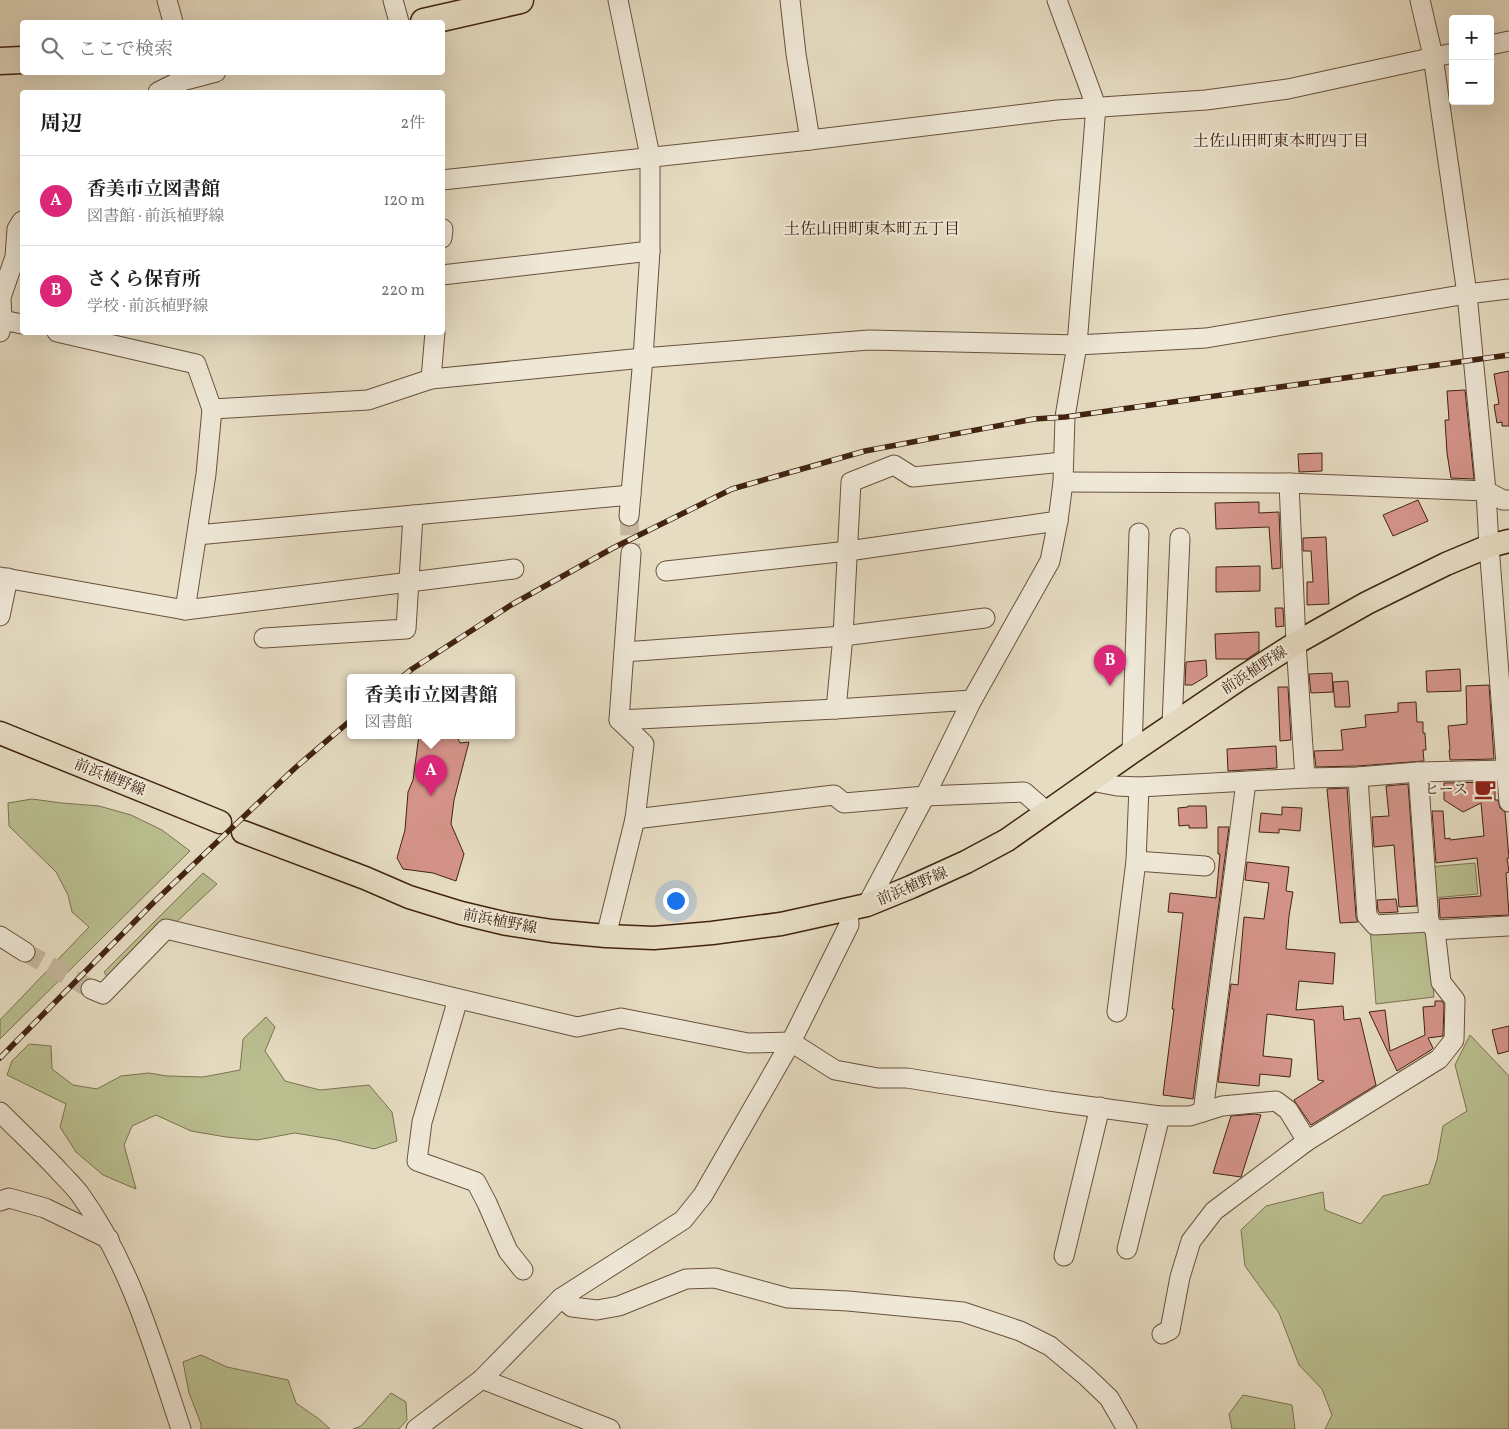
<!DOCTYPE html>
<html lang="ja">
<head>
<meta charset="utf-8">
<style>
  body { margin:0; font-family:Vollkorn,"Noto Serif JP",serif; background:#f2f2f2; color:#202124 }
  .controls { position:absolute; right:15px; top:15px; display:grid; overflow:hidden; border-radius:5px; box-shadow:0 5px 20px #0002 }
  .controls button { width:45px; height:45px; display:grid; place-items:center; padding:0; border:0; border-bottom:1px solid #e0e0e0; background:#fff; color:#202124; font:25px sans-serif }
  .you { position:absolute; left:675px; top:900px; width:18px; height:18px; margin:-12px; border:4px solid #fff; border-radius:50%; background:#1a73e8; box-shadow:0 0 0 8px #1a73e833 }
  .badge { display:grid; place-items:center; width:32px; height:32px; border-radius:50%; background:#db2777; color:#fff; font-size:16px; font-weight:700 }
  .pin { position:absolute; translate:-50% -41px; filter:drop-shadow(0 1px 2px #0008) }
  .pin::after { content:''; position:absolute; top:26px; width:18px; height:15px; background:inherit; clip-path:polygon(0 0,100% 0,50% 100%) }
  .popup { position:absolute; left:347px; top:674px; width:168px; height:65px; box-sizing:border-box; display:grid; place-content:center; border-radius:5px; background:#fff; filter:drop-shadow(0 1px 4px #0005); font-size:16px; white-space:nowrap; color:#757577 }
  .popup b { font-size:19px; color:#202124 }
  .popup::after { content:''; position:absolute; left:50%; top:100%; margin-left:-10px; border:10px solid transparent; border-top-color:#fff }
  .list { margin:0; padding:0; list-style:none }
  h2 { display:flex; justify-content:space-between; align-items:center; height:65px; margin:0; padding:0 20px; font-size:21px }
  h2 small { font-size:16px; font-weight:400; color:#757577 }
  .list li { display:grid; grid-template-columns:32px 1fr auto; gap:15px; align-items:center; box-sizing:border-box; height:90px; padding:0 20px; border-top:1px solid #e0e0e0 }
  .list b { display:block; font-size:19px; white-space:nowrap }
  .list p { margin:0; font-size:16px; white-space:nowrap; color:#757577 }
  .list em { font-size:16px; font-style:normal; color:#757577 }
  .icon { flex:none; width:28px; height:28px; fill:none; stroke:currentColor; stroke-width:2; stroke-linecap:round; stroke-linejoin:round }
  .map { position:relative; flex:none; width:1509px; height:1429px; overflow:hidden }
  .search { position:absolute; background:#fff; box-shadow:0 5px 20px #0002; left:20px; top:20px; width:425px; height:55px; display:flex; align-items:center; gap:12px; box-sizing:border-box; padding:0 18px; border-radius:5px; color:#757577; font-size:19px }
  .panel { position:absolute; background:#fff; box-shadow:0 5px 20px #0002; left:20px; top:90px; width:425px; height:245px; border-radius:5px }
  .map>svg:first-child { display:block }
  .green { fill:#babf90; stroke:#7e7150 }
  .building { fill:#d5948a; stroke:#41230f }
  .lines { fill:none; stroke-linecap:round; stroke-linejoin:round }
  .minor-tunnel { stroke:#c5b79e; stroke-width:19; stroke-dasharray:19 9; stroke-linecap:butt }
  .minor-casing { stroke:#6a513c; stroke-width:21 }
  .major-casing { stroke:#41230f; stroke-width:25 }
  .highway-casing { stroke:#41230f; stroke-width:29 }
  .minor { stroke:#efe8d7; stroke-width:19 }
  .major { stroke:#e6dcc2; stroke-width:22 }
  .highway { stroke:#e6dcc2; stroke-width:26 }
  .rail-casing { stroke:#41230f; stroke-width:5.5 }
  .rail { stroke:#efe8d7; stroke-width:4; stroke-dasharray:11; stroke-linecap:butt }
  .labels { text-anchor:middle; stroke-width:4.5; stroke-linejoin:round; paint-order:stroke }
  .street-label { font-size:15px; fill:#41230f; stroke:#efe8d7 }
  .poi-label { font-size:15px; fill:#41230f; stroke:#efe8d7; text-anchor:end }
  .neighbourhood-label { font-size:16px; fill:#41230f; stroke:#efe8d7 }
</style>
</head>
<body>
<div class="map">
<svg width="1509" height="1429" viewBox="0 0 1509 1429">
  <rect width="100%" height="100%" fill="#e6dcc2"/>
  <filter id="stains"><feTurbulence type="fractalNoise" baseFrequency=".004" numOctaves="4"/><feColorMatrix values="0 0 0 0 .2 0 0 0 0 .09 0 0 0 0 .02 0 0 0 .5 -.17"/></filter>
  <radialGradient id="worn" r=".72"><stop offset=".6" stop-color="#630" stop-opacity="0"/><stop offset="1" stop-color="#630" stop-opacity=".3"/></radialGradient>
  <g class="green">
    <path d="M32,799L62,803L99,806L131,815L162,830L190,851L0,1039V1020L89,927L72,912L68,895L56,872L9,826L8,803Z"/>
    <path d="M1475,863L1478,894L1432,898L1428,867Z"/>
    <path d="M203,873L217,884L111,983L104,972Z"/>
    <path d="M1428,925L1434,997L1376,1004L1370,928Z"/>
    <path d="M266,1017L275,1027L265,1051L285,1081L320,1090L369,1085L392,1112L397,1141L374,1149L337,1140L295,1133L257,1140L226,1137L191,1131L156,1115L132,1126L124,1145L136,1189L103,1175L76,1152L60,1127L66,1104L7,1075L12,1061L29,1044L51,1046L52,1069L73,1085L97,1089L121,1076L149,1073L167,1076L203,1077L240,1070L243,1039Z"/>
    <path d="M1470,1035L1509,1076V1429H1325L1332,1415L1322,1389L1299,1365L1279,1313L1245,1266L1241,1230L1266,1206L1323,1192L1325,1210L1361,1224L1383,1196L1429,1184L1437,1160L1443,1126L1467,1111L1455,1065Z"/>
    <path d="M201,1355L227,1367L288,1380L296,1403L319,1419L330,1429H201V1424L189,1393L183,1362Z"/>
    <path d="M391,1393L406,1402L407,1420L399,1429H353L361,1426Z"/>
    <path d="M1243,1395L1292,1405L1295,1429H1232L1229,1414Z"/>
  </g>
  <g class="building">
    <path d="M1509,371V426H1502V422L1497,423L1494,405L1499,404L1494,374Z"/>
    <path d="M1465,390L1474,479L1451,478L1447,453L1445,420H1449L1447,391Z"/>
    <path d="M1322,453V471L1299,472L1298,454Z"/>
    <path d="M1418,500L1428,521L1393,536L1383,515Z"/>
    <path d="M1259,502V513L1279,512L1281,568L1272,569L1269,527L1216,529L1215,503Z"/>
    <path d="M1326,537L1329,604L1307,605V582H1313L1311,551H1303V538Z"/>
    <path d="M1260,566V591L1216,592V567Z"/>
    <path d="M1275,608H1283L1284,626L1276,627Z"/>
    <path d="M1259,632V651L1247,659H1216L1215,634Z"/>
    <path d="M1206,660L1207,676L1192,685H1185L1186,662Z"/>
    <path d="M1460,669L1461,691L1427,692L1426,671Z"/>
    <path d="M1332,673L1333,692L1311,693L1309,674Z"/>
    <path d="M1348,681L1350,707H1335L1333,682Z"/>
    <path d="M1489,685L1494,759L1450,760L1449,750H1450L1448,726L1467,724L1466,686Z"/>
    <path d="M1278,687H1288L1291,740L1280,741Z"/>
    <path d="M1416,702L1417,722H1423V733H1425L1426,750H1423L1424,761L1357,766L1316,767L1314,751L1343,750L1341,730L1366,727L1365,715L1398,712V703Z"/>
    <path d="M419,735H456L460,743L469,742L454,800L451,824L464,854L456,881L433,873L403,869L397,858L405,830L408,792L413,780Z"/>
    <path d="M1276,746L1277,768L1228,771L1227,749Z"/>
    <path d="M1495,782V800H1498L1500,808L1505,812L1509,858H1507L1509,872L1506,873L1509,915L1440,918L1439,899L1481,896L1477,858L1436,863L1432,811H1443L1445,839L1450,838V840L1484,836L1481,803L1463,812L1444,800V783Z"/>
    <path d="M1408,784L1417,906L1399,907L1394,845L1374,847L1372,817L1389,816L1386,786Z"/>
    <path d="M1347,788L1356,917L1358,922L1340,923L1327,789Z"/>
    <path d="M1188,806H1206L1207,828H1189V825L1179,826L1178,808L1188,807Z"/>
    <path d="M1282,807L1302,808L1300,831L1279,829V833L1259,832L1261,813L1282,815Z"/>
    <path d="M1218,827H1229L1193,1099L1163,1095L1174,1009H1172L1183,913L1168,912L1170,893L1216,898L1220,854H1218Z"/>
    <path d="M1247,862L1289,867L1286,891L1293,892L1289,916L1286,949L1335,953L1333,984L1299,981L1296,1010L1343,1006L1344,1020L1360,1018L1376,1085L1311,1125L1294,1100L1324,1081L1318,1080L1314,1020L1267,1014L1263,1056L1292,1059L1290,1077L1260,1074L1259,1086L1218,1082L1231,984L1238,985L1244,917L1264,919L1269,883L1245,880Z"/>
    <path d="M1396,899L1398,912L1380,913L1378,911L1377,900Z"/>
    <path d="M1435,1001H1442L1444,1004L1443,1036L1428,1038L1433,1048L1431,1050L1397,1071L1369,1012L1385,1010L1390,1051L1425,1035L1423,1007L1435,1006Z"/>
    <path d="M1509,1026V1051L1498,1054L1492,1030Z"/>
    <path d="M1254,1114L1261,1115L1241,1177L1213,1173L1231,1116Z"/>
  </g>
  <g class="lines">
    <g class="minor-tunnel">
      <path d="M629,516L631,553"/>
      <path d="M25,952L91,989"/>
    </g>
    <g class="minor-casing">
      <g id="minor">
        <path d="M167,0L173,22"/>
        <path d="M393,0L399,22"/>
        <path d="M618,0L650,156V251L643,358L629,516"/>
        <path d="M790,0L796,54L810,140"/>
        <path d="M1420,0L1433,56L1467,294L1486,491L1489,546L1509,802"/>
        <path d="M1490,45L1509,41"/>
        <path d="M158,92L178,82L216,72"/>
        <path d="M442,180L810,140L1057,110L1206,100L1288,89L1453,53"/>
        <path d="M442,238L443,229"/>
        <path d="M442,275L650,251"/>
        <path d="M2,320L22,324"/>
        <path d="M0,332L2,320L1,297L15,257L17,229L22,221"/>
        <path d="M57,332L196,364L212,409L206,474L185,610"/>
        <path d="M431,379L435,332"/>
        <path d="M212,409L368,400L431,379L643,358L869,340L1077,345L1206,338L1467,294L1509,289"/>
        <path d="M1063,482L1289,483L1486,491L1503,500H1509"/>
        <path d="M1289,483L1296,643L1305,778"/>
        <path d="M197,535L631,495"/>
        <path d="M666,571L848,551L1058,521"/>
        <path d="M0,577L185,610L514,569"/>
        <path d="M0,616L8,578"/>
        <path d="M264,638L406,629L413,515"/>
        <path d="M624,652L843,636L985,618"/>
        <path d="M836,709L843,636L851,482L894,465L913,477L1063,462"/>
        <path d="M619,720L836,709L972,700"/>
        <path d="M1172,724L1180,538"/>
        <path d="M1132,752L1139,533"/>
        <path d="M1418,772L1429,922L1435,930"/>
        <path d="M1358,777L1367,916L1375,925L1429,922"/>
        <path d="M1091,781L1117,786L1139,787L1305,778L1358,777L1418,772L1506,770"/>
        <path d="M635,819L834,795L844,803L925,796L1024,792L1047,812"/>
        <path d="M1136,861L1205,866"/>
        <path d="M867,905L925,796L972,700L1050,561L1058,521L1063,482L1065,417L1077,345L1096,106L1057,0"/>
        <path d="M0,936L25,952"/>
        <path d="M606,936L635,819L644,744L619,720L631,553"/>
        <path d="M91,989L103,994L166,929L577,1027L621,1018L748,1043L791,1042L835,1070L878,1078H907L1049,1101L1160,1116H1190L1222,1106L1276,1101L1288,1110L1307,1141"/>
        <path d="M458,999L422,1122L417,1161L476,1182L487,1203L508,1251L523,1270"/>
        <path d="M1117,1012L1136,861L1139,787"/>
        <path d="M0,1112C20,1132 40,1151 59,1171C65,1178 73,1185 79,1193C130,1263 154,1348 181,1429"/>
        <path d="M1203,1112L1246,782"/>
        <path d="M0,1201L9,1198L45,1208L109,1239"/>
        <path d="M1127,1249L1160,1116"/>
        <path d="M1064,1256L1100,1107"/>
        <path d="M561,1298L572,1307L597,1310L619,1306L686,1279L715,1278L788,1298L848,1301L963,1312L1020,1331L1050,1346L1086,1376L1109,1398L1127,1429"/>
        <path d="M1162,1334L1170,1330L1180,1277L1191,1241L1214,1211L1307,1141L1439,1059L1454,1040L1455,1000L1441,982L1435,930L1509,926"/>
        <path d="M482,1379L610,1429"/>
        <path d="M416,1429L482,1379L561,1298L683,1220L703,1195L791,1042L849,925L848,909"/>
      </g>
    </g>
    <g class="major-casing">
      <g id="major">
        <path d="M0,733L220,822"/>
        <path d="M243,832L365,878L409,897L461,913L507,924L552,931L606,936L654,938L712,933L781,924L867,905L911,887L966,862L1007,840L1132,752L1241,678L1296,643L1367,603L1446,564L1489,546L1509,541"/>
      </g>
    </g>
    <g class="highway-casing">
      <g id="highway">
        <path d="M424,22L520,0"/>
        <path d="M0,61L22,60"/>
      </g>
    </g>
    <use href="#minor" class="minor"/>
    <use href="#major" class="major"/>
    <use href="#highway" class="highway"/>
    <g class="rail-casing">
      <g id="rail">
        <path d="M402,677L412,669L511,605L613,548L732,489L865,451L1034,419L1065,417L1509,355"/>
        <path d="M0,1058L153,903L295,768L351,720"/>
      </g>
    </g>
    <use href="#rail" class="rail"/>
  </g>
  <defs>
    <g id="cafe-bare" transform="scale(1.725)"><path d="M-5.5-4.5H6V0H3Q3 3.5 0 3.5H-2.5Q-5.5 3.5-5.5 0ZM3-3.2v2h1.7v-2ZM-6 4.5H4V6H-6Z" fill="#8f2418" stroke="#efe8d7" stroke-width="2.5" paint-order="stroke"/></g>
  </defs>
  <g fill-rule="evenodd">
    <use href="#cafe-bare" x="1485" y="789"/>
  </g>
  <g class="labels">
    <g class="street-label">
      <text transform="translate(1254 670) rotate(-33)" y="5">前浜植野線</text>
      <text transform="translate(110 777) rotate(22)" y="5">前浜植野線</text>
      <text transform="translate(912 886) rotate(-23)" y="5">前浜植野線</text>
      <text transform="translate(500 921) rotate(11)" y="5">前浜植野線</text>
    </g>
    <g class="poi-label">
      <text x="1468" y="794">ヒース</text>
    </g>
    <g class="neighbourhood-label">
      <text x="1281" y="146">土佐山田町東本町四丁目</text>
      <text x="872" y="234">土佐山田町東本町五丁目</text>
    </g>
  </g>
  <rect width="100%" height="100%" filter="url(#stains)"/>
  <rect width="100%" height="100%" fill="url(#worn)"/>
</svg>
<div class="controls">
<button>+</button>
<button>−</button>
</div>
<div class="you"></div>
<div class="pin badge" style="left:431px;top:796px">A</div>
<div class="popup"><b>香美市立図書館</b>図書館</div>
<div class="pin badge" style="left:1110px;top:686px">B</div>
<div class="search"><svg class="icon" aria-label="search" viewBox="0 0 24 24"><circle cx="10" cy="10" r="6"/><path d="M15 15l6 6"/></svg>ここで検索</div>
<section class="panel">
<h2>周辺<small>2件</small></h2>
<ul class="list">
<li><span class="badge">A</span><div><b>香美市立図書館</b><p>図書館 · 前浜植野線</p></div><em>120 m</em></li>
<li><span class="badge">B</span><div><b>さくら保育所</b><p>学校 · 前浜植野線</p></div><em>220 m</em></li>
</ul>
</section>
</div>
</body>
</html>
